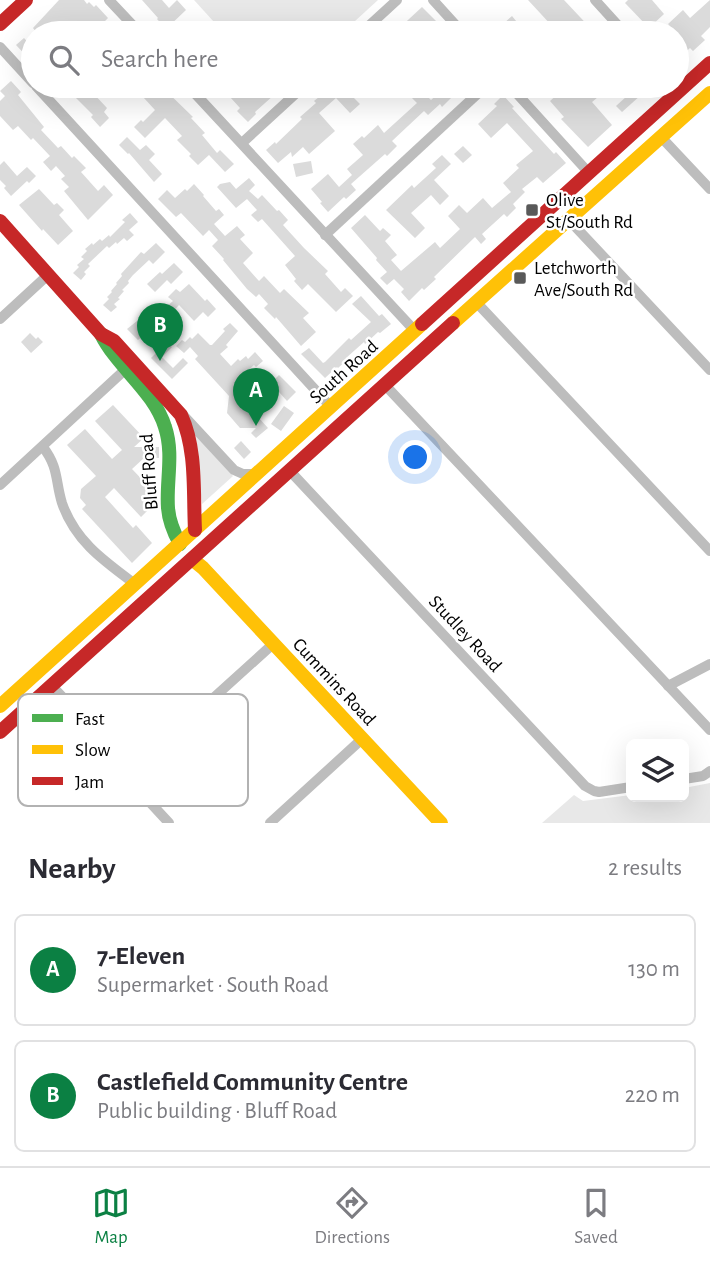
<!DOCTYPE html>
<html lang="en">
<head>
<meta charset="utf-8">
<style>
  body { margin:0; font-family:"Alegreya Sans",sans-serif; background:#f2f2f3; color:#2b2b33 }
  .controls { position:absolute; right:21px; bottom:21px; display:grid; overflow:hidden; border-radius:10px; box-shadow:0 7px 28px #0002 }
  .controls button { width:63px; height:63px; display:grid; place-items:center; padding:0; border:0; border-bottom:2px solid #e1e1e2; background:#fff; color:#2b2b33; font:35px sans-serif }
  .you { position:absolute; left:416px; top:458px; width:24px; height:24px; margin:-18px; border:5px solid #fff; border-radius:50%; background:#1a73e8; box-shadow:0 0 0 10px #1a73e833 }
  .badge { display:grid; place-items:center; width:46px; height:46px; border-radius:50%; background:#0b8043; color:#fff; font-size:23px; font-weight:700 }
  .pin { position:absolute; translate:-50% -58px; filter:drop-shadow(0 2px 4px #0008) }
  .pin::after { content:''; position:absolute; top:37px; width:24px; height:21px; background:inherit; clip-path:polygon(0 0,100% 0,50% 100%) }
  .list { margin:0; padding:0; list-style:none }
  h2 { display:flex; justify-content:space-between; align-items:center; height:91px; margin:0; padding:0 28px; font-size:30px }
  h2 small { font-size:23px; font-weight:400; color:#7c7c81 }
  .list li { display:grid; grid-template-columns:46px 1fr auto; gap:21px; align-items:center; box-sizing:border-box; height:112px; margin:0 14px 14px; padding:0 14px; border:2px solid #e1e1e2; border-radius:10px }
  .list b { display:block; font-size:26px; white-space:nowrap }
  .list p { margin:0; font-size:23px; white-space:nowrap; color:#7c7c81 }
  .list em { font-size:23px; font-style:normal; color:#7c7c81 }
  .icon { flex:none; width:38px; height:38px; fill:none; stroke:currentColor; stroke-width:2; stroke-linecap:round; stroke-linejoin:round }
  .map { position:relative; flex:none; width:710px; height:823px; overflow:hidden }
  .search { position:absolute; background:#fff; box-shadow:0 7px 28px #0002; left:21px; right:21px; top:21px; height:77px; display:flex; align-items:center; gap:18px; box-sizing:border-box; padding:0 24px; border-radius:38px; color:#7c7c81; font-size:26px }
  .sheet { height:343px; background:#fff }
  nav { display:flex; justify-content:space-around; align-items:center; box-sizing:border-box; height:98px; border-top:2px solid #e1e1e2; background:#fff; font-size:19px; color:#7c7c81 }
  nav a { display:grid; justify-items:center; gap:4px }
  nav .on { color:#0b8043 }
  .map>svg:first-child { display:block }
  .green { fill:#e8e8e8 }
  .building { fill:#dbdbdb }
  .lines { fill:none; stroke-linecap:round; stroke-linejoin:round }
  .street { stroke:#bdbdbd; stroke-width:10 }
  .fast { stroke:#4caf50; stroke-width:14 }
  .slow { stroke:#ffc107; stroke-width:14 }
  .jam { stroke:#c62828; stroke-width:14 }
  .poi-dot { fill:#595959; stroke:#fff; stroke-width:2.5 }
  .labels { text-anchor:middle; stroke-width:5; stroke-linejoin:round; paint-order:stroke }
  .poi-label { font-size:19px; fill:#000; stroke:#fff; text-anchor:start }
  .street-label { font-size:19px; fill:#000; stroke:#fff }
  .key { fill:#fff; stroke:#b2b2b2; stroke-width:2 }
  .key-label { font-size:19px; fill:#000 }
</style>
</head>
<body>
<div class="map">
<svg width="710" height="823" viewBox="0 0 710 823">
  <rect width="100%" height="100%" fill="#fff"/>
  <g class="green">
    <path d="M194,0H378L342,33H224Z"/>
    <path d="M194,430L204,444L233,476L202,504Z"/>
    <path d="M710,783V823H542L574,795L583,801L631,795V797H684V788Z"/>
  </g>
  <g class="building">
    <path d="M59,0H84L87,4L89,2L94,7L96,5L108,18L103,23L113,33H80L70,22L57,33H37L33,28Z"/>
    <path d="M142,0H162L169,8L177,0L186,10L166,29L157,19L158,18Z"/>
    <path d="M528,0H564L595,33H570L559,22L553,27Z"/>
    <path d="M628,0H652L664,14L649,28L625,3Z"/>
    <path d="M710,0V27L701,36L705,40L693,51L690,48L677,60V33L668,24L683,10L690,18Z"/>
    <path d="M422,7L436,21L424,33H394Z"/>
    <path d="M512,16L521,27L519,28L524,33H493Z"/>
    <path d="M24,38L33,48V63L16,45Z"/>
    <path d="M11,81L21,92L18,95L44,127L41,130L58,148L61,146L72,158L74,156L86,168L81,172L98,191L104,185L113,195L88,220L64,191L69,187L61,179L65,176L56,166L51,171L43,162L50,156L33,138L31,140L18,126L13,130L0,116V101L5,96L0,91Z"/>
    <path d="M62,86H77L86,96L91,91L107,108L104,112L109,118L100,127L91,117L93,115L74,96L73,97Z"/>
    <path d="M133,86H161L193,117L191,118L205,133L202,135L217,153L220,150L234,164L225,172L209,155L198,165L189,156L191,154L177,140L182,136L165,118L145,138L134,127L141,120L143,122L155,110Z"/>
    <path d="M220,86H253L260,92L266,87L274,95L255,112L256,114L248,122L237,111L240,108Z"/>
    <path d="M336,86H361L351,95L360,104L350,113L336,98L319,113L335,131L309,154L303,147L292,157L291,152L278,163L266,150L275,142L276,144L302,119L300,117L316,103L314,101L324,93L326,95Z"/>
    <path d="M447,86H463L442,107L440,104L428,115L424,111L392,141L397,146L387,156L385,154L351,184L356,190L346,199L344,197L328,212L320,203L322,202L311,189L328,174L339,187L352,175L347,169L363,155L353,144L362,136L364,138L378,125L384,133L417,103L412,98L421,90L431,100Z"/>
    <path d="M567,86H572L583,97L596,86H618L607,96L604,92L592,102L612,125L588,147L561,119L564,117L550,101Z"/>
    <path d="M638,86H651L622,112L616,106Z"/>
    <path d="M503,95L514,107L512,108L554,154L556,152L566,163L543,183L537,177L522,189L525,192L513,204L516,208L507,217L504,214L482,234L486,239L481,244L475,237L434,277L436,279L424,290L422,288L409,301L401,292L404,289L394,279L387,285L380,278L387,272L376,260L377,258L351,228L365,215L380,231L383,228L391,235L385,241L397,255L391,260L401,271L435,242L440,248L460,229L448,216L459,205L467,213L483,198L492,208L511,192L503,183L519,168L516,165L533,151L507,123L491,138L478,124L497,106L494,104Z"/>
    <path d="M127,137L140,150L146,145L155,154L149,160L162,174L154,182L129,153L128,154L119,145Z"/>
    <path d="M463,146L472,155L463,163L454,154Z"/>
    <path d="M442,155L451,164L434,180L449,196L440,205L431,195L411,213L425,228L415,238L386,210L412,185L414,188L436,168L432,164Z"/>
    <path d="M4,161L17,176L27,167L36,176L29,183L27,181L11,196L4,188L6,186L0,180V165Z"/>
    <path d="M311,161L313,173L296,177L293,164Z"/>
    <path d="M249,178L255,185L249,191L258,199L262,195L277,211L279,210L288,220L283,225L304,248L328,271L325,274L341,292L345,288L353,296L336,312L308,284L302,290L294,281L296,279L285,265L295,256L262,219L258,222L251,215L257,210L247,199L236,208L217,187L220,184L230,182L236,189Z"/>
    <path d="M194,184L204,195L203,196L216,211L219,209L224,215L214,224L225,236L237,226L245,235L240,239L253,253L243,263L259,281L264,276L280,293L284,289L309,313L303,318L316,332L301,346L276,317L275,319L264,308L268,304L259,294L256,297L247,289L223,260L224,259L212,246L218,240L209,230L203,236L181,213L176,217L158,199L167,190L175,198L185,189L187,191Z"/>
    <path d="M39,189L54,205L57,203L64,210L59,215L73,231L58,245L43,229L42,231L19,205Z"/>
    <path d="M130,213L138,222L129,230L134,235L127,241L124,238L117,244L116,242L109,248L107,246L88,264L90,266L84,272L86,274L81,280L73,273L79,267L77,265L84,259L81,257L87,251L85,249L92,243L93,245L100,239L102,241L109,235L110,237L125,222L122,220Z"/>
    <path d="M156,243L165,252L153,264L149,260L133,275L128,281L129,283L122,290L124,291L118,298L120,299L114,304L117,307L111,312L103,305L109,299L107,297L112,292L111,291L117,284L116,283L122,276L121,274L141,252L144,254Z"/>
    <path d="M174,263L183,272L171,284L167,280L155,292L147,284L160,272L162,274Z"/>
    <path d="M189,284L205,301L207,299L216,309L208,317L203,312L194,321L179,305L165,321L164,320L158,325L157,323L138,340L127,329L142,317L144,319L149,314L151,317L156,312L158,314L173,301L168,297L176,289L180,292Z"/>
    <path d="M361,296L379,316L382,314L391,324L380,333L378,332L365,344L364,342L346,358L347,360L338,368L337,367L325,378L301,354L309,348L323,363L325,362L349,338L351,340L371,322L352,304Z"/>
    <path d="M230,323L238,331L226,345L228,347L220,354L231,366L238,359L240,361L246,356L248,359L255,352L263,361L256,367L254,365L241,377L252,390L242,399L268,428L256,438L251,433L256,428H240L227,413L229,396L195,359L198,356L190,347L184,353L176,346L182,340L185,342L190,337L192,339L198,333L210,345H212L225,331L223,329Z"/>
    <path d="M30,333L36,339L38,337L43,342L31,353L21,342Z"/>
    <path d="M167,342L172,347L162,357L173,368L183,358L188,363L172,379L151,358Z"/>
    <path d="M279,375L296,392L287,401L271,383Z"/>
    <path d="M113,405L144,438L134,447H159V458L145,457L132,469L153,491L143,500L150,508L141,517L114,488L105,497L133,528L136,525L152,543L132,563L82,509L86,505L80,498L81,489L96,476L67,445L85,429L112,459L122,450L95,421Z"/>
    <path d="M284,406L294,413L281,431L271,424Z"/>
    <path d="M241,441L251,452L244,459L234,448Z"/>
  </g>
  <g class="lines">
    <g class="street">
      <path d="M109,0L140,33"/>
      <path d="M433,0L463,33"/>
      <path d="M595,0L625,33"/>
      <path d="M361,33L397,0"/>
      <path d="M0,47L33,83"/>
      <path d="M36,86L331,407"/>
      <path d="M188,86L415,331"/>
      <path d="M510,86L589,173"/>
      <path d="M661,137L710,189"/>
      <path d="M242,143L304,86"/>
      <path d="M569,220L710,370"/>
      <path d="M325,235L486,86"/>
      <path d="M477,303L710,551"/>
      <path d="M0,319L49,274"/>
      <path d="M385,385L710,730"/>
      <path d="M183,415L234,470L243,474H257"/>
      <path d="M43,447C59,468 55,480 62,503C75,541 104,561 135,584"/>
      <path d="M289,470L585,786L594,791L599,792L631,787"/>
      <path d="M0,485L128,367"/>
      <path d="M51,685L90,726L110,759L169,823"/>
      <path d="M668,686L710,664"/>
      <path d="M126,777L273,644"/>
      <path d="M684,779L703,776L710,771"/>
      <path d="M270,823L362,739"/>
    </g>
    <path class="fast" d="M101,334C118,368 154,391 165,427C174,454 166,481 168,508C169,521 174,533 180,544"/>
    <g class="slow">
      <path d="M453,323L710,93"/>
      <path d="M192,559L203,568L441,823"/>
      <path d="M0,706L422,324"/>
    </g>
    <g class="jam">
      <path d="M0,24L26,0"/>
      <path d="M0,221L101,334L114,341L181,415C197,450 193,492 195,530"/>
      <path d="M422,324L710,63"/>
      <path d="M0,732L453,323"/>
    </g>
  </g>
  <g class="poi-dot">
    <rect x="525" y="203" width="14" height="14" rx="3.5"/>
    <rect x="513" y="271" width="14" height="14" rx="3.5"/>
  </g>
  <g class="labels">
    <g class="poi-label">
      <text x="546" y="206">Olive<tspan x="546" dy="22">St/South Rd</tspan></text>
      <text x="534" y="274">Letchworth<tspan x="534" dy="22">Ave/South Rd</tspan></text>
    </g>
    <g class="street-label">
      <text transform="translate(343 371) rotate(-42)" y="7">South Road</text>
      <text transform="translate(148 472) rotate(-94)" y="7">Bluff Road</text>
      <text transform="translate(466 633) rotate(47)" y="7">Studley Road</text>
      <text transform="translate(335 681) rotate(47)" y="7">Cummins Road</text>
    </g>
  </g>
  <rect x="18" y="694" width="230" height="112" rx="10" class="key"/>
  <rect x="32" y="714" width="31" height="8" fill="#4caf50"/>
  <rect x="32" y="745" width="31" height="9" fill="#ffc107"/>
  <rect x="32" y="777" width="31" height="8" fill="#c62828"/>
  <g class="key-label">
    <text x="75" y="725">Fast</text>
    <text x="75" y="756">Slow</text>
    <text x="75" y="788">Jam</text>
  </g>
</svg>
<div class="controls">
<button><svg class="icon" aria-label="layers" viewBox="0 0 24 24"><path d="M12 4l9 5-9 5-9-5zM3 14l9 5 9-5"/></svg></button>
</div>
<div class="you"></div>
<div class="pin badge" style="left:256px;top:426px">A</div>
<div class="pin badge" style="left:160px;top:361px">B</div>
<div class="search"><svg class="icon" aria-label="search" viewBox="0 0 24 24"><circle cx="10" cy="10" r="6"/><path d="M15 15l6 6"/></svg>Search here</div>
</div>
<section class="sheet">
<h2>Nearby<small>2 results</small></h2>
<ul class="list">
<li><span class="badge">A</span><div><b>7-Eleven</b><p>Supermarket · South Road</p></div><em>130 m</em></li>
<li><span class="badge">B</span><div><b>Castlefield Community Centre</b><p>Public building · Bluff Road</p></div><em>220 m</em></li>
</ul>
</section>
<nav>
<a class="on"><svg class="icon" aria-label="map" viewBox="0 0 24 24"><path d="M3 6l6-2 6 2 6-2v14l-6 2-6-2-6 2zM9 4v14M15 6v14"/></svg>Map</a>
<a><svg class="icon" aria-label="directions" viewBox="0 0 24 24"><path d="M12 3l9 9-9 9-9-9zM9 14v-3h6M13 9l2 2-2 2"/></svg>Directions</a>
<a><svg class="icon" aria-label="saved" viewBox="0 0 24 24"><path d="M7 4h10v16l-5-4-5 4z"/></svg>Saved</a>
</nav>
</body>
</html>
